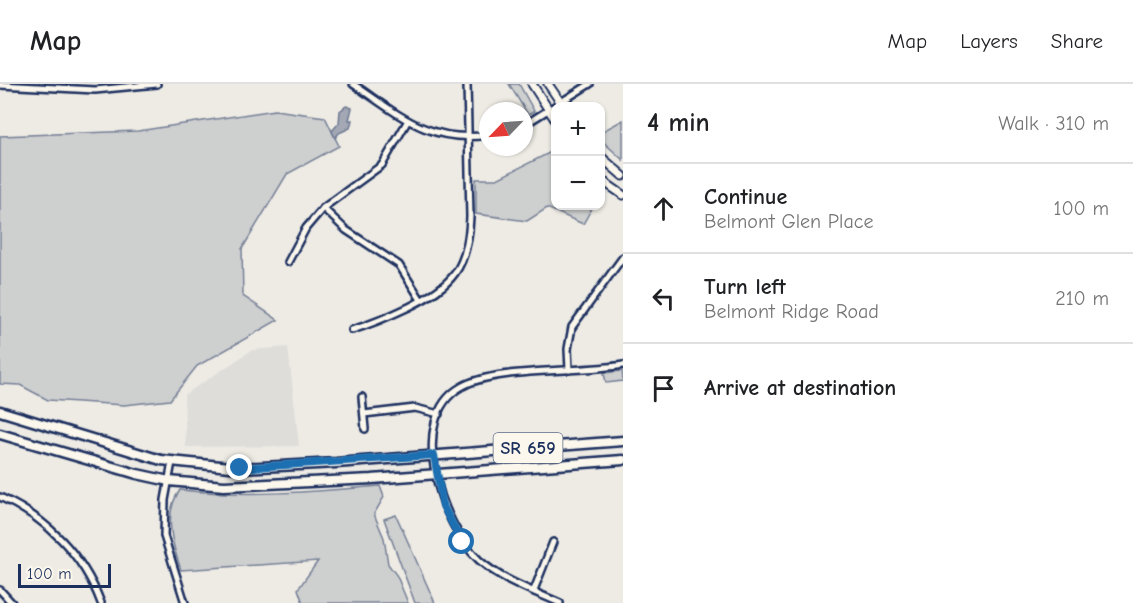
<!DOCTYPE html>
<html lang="en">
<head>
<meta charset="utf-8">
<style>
  body { margin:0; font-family:"Comic Neue",sans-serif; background:#f2f2f2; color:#202124 }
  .controls { position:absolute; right:18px; top:18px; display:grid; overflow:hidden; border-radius:12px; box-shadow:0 2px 4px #0004 }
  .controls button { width:54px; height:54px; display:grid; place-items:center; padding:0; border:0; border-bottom:2px solid #e0e0e0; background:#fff; color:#202124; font:30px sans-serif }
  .compass { position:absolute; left:479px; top:18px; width:54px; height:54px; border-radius:50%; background:#fff; box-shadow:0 2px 4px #0004; rotate:245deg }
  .scale { position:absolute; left:18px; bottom:15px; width:93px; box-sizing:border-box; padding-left:6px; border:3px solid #1b2f5e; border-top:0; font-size:16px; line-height:21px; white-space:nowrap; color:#1b2f5e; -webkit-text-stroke:4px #fbf7ec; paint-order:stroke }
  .stop { position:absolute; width:18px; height:18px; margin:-14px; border:4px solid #1f6fb2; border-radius:50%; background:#fff }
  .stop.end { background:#1f6fb2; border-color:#fff; box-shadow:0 2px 6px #0008 }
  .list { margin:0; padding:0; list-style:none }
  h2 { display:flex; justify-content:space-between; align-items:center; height:78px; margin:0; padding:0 24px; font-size:26px }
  h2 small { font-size:20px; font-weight:400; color:#757577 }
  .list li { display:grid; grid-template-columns:39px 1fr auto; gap:18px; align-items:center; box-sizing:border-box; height:90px; padding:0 24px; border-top:2px solid #e0e0e0 }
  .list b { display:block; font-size:22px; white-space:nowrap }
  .list p { margin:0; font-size:20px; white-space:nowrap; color:#757577 }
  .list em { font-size:20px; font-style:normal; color:#757577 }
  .icon { flex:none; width:33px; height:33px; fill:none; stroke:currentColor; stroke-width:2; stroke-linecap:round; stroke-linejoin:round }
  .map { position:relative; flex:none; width:623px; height:519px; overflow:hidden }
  header { display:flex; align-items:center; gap:36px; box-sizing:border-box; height:84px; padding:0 30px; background:#fff; border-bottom:2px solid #e0e0e0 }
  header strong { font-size:28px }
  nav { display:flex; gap:33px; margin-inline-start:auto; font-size:21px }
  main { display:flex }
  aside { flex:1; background:#fff }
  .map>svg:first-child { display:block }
  .built { fill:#deddda }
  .green { fill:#cecfcf; stroke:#747f96; stroke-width:1.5 }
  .water { fill:#a3a8b4; stroke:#6d7892; stroke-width:1.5 }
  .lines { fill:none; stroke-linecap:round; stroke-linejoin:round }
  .street-casing { stroke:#1b2f5e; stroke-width:10 }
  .secondary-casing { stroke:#1b2f5e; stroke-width:11 }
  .primary-casing { stroke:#1b2f5e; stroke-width:13 }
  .street { stroke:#fbf7ec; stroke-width:5 }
  .secondary { stroke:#fbf7ec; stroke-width:7 }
  .primary { stroke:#fbf7ec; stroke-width:8 }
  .route { stroke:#1f6fb2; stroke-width:8 }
  .labels { text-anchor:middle; stroke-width:4.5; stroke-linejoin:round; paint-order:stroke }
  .shield { fill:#fbf7ec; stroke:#5e6b89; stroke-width:1.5 }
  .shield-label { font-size:18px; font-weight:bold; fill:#1b2f5e }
</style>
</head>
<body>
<header>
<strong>Map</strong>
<nav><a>Map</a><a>Layers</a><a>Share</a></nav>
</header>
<main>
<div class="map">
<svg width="623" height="519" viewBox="0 0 623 519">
  <rect width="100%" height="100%" fill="#eeebe4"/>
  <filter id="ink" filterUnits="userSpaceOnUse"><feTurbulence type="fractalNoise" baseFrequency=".0167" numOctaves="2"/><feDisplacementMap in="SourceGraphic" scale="12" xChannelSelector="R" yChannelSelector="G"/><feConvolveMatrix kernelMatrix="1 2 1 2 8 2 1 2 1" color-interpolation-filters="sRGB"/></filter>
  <g filter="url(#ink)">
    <path class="built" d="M288,263L299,362L186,363L184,311L252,266Z"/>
    <g class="green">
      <path d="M509,0H519L534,27L528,31Z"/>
      <path d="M275,26L325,33L339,62L287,90L242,165L243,212L278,236L197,282L170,316L124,321L48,316L20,301L0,300V52L138,47Z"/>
      <path d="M623,36V76L600,55L601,48Z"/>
      <path d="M555,66L556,122H593L583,140L547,124L527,137L476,130V95H497Z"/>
      <path d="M622,287L623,297L606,299L604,289Z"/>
      <path d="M380,402L384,413L374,430L384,454L388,480L397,492L408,519H303L298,505L318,477L181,486C172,460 163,429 180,406C246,413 314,408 380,402Z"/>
      <path d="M396,431L435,519H415L384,435Z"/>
    </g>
    <path class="water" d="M346,22L352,24L349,36H352L350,44L339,49L335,54L332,47L339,39L340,27Z"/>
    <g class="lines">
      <g class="street-casing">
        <g id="street">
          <path d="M353,0C398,30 429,60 488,51"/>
          <path d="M0,1L95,6L157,0"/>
          <path d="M524,41L590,0"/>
          <path d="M323,124L346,146L399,181L421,216"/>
          <path d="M288,178L306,144L323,124L382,81L407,38"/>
          <path d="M352,246C372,240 390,232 409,223C453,201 468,184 470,133L467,0"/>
          <path d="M569,286L568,265L572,243L623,173"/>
          <path d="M362,313L365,345"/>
          <path d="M364,330L415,324L439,330"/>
          <path d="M172,378L165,416L164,452L185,519"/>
          <path d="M0,413C47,434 83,471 101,519"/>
          <path d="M0,506L12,519"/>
          <path d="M534,506L553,458"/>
          <path d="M560,519C533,507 501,496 479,476C442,442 405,335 461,303C494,283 582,289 623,281"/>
        </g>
      </g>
      <g class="secondary-casing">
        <g id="secondary">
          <path d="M532,0L556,37"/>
          <path d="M548,0L563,22"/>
          <path d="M600,72L623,92"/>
          <path d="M600,95L623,111"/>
        </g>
      </g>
      <g class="primary-casing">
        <g id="primary">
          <path d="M0,327L161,376L240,384L336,379L623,357"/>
          <path d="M0,350L137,390L169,397L224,402L372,395L623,376"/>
        </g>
      </g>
      <use href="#street" class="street"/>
      <use href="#secondary" class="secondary"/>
      <use href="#primary" class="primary"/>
    </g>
  </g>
  <g class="lines" filter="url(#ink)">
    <path class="route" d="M240,384L434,371L443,422L462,458"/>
  </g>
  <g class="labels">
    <rect class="shield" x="493.5" y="349" width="69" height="30" rx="4.5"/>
    <g class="shield-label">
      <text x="528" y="370">SR 659</text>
    </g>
  </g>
</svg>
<div class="controls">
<button>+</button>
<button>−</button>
</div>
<svg class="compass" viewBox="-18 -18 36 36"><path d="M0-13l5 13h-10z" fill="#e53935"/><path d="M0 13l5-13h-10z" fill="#757577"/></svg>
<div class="scale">100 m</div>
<div class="stop" style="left:462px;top:458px"></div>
<div class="stop end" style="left:240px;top:384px"></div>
</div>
<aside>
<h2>4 min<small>Walk · 310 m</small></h2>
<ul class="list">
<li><svg class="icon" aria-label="ahead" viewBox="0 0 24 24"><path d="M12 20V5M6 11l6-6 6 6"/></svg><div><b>Continue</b><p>Belmont Glen Place</p></div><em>100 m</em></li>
<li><svg class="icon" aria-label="left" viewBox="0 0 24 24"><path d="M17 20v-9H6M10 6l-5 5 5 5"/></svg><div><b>Turn left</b><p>Belmont Ridge Road</p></div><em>210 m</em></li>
<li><svg class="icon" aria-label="arrive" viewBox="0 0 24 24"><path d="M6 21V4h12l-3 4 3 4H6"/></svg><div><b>Arrive at destination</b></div></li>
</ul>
</aside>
</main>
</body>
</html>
